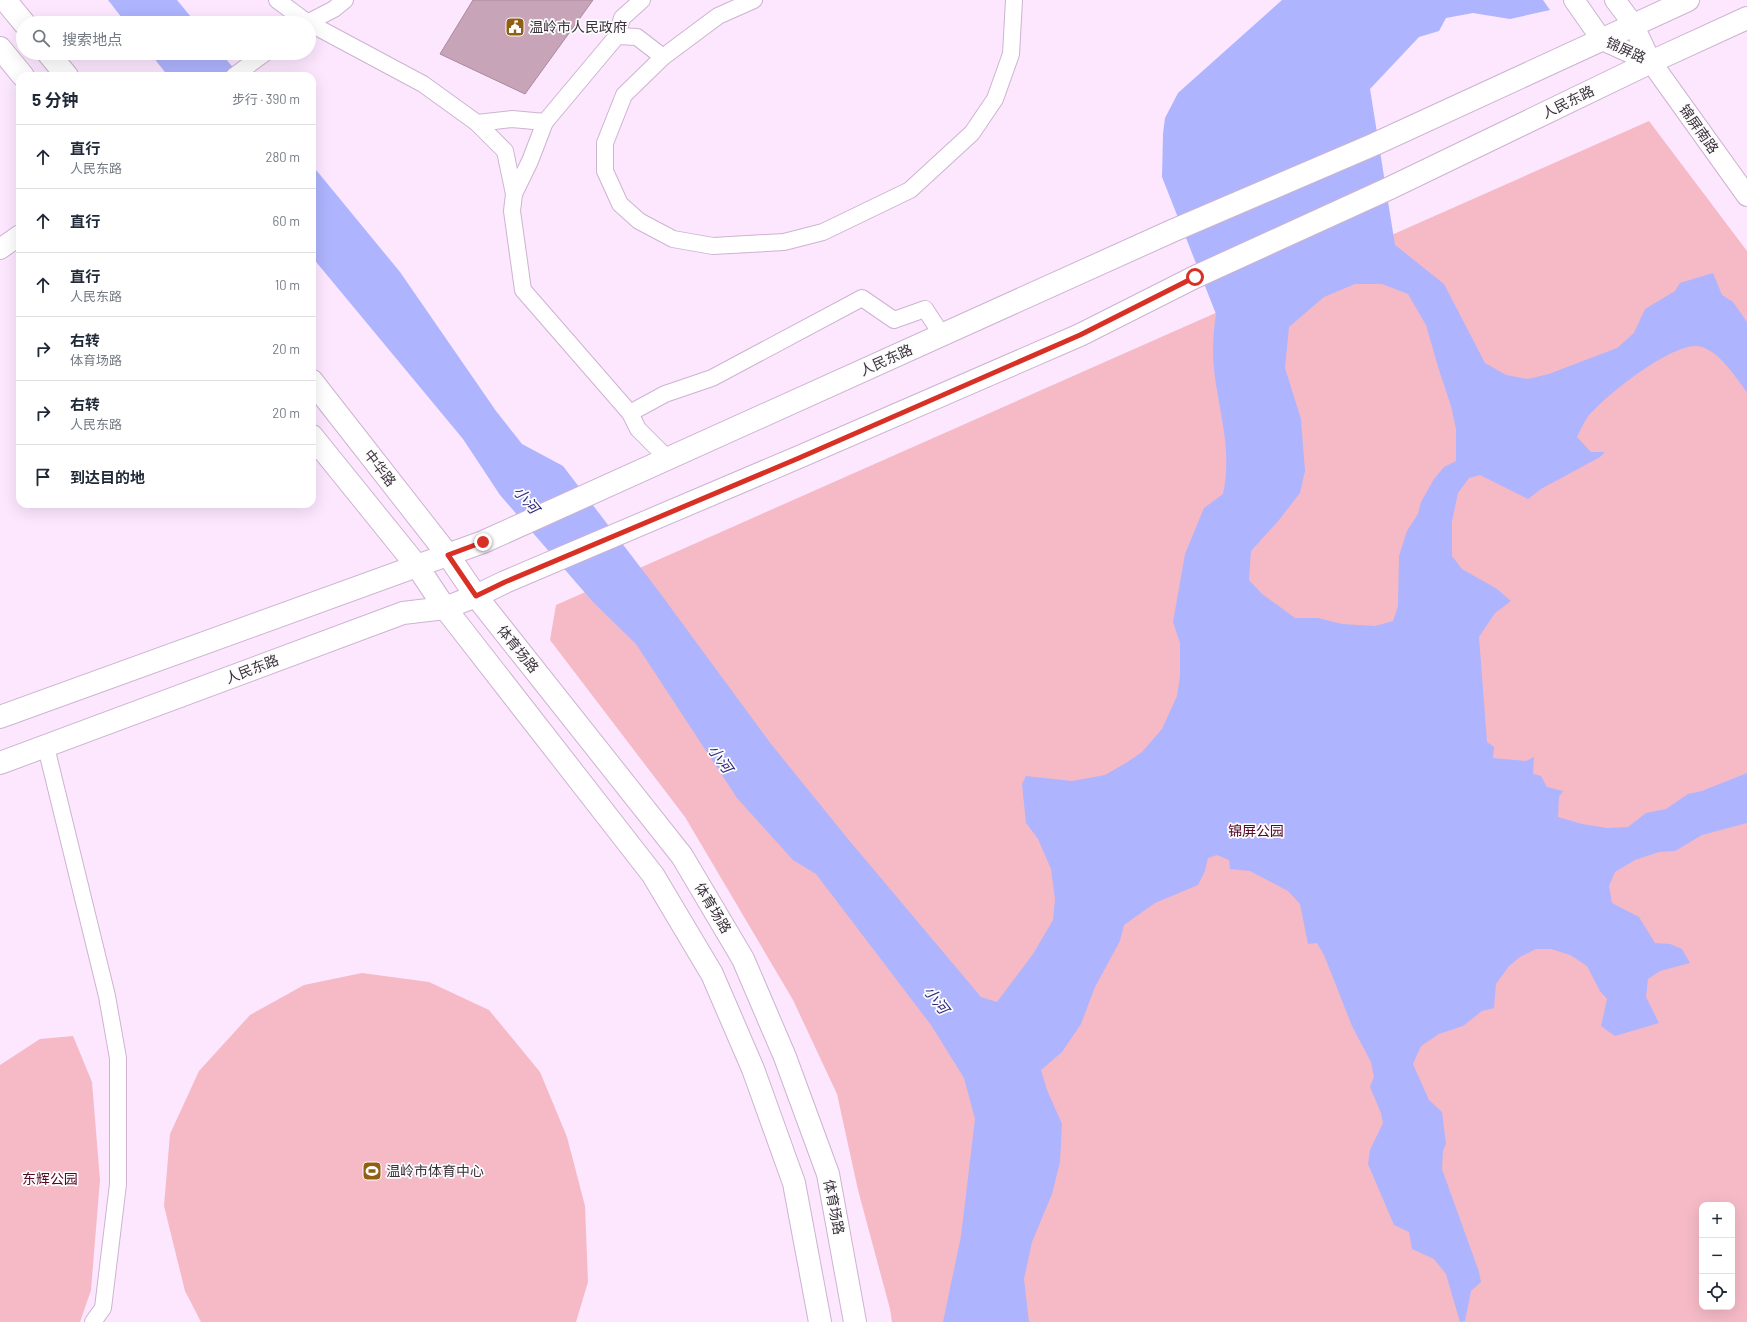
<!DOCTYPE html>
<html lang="zh">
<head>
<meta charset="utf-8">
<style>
  body { margin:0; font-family:Barlow,"Noto Sans SC",sans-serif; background:#f6f6f7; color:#1f2937 }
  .controls { position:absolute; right:12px; bottom:12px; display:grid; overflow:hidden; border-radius:8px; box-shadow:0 4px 16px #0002 }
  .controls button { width:36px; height:36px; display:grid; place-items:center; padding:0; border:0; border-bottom:1px solid #e0e1e3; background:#fff; color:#1f2937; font:20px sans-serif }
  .stop { position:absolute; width:12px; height:12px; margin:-9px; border:3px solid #d93025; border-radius:50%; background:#fff }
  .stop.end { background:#d93025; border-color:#fff; box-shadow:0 1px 4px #0008 }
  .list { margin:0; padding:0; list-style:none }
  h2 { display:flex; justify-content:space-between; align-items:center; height:52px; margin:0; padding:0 16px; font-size:17px }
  h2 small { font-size:13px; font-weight:400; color:#747a83 }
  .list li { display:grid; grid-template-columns:26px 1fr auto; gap:12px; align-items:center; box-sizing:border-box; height:64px; padding:0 16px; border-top:1px solid #e0e1e3 }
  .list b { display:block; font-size:15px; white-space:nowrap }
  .list p { margin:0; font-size:13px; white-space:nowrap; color:#747a83 }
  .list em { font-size:13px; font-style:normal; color:#747a83 }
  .icon { flex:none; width:22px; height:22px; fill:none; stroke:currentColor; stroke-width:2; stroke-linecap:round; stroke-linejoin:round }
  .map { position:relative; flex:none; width:1747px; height:1322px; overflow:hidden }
  .search { position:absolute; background:#fff; box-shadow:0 4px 16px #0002; left:16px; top:16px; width:300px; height:44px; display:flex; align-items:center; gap:10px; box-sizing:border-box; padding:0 14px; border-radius:22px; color:#747a83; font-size:15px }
  .panel { position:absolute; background:#fff; box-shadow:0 4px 16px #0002; left:16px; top:72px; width:300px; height:436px; border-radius:12px }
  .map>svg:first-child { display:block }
  .green { fill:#f5bac6; fill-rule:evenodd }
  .water { fill:#aeb4fd; fill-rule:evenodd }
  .building { fill:#c8a4b8; stroke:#ab889b }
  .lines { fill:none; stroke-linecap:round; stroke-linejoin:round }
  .minor-casing { stroke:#cdb3d0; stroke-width:18 }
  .tertiary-casing { stroke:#cdb3d0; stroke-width:22 }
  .secondary-casing { stroke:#cdb3d0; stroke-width:24 }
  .primary-casing { stroke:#cdb3d0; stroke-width:24 }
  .minor { stroke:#fff; stroke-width:16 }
  .tertiary { stroke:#fff; stroke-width:20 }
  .secondary { stroke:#fff; stroke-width:22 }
  .primary { stroke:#fff; stroke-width:22 }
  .route { stroke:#d93025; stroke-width:5 }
  .labels { text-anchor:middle; stroke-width:3.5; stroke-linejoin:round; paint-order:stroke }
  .poi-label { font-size:14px; fill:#3c323d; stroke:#fcfcfc; text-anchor:start }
  .street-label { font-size:14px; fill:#3c323d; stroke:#fcfcfc }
  .park-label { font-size:14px; fill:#540925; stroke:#fcfcfc }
  .water-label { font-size:15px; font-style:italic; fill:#302b7c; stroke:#fcfcfc }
</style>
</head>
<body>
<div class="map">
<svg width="1747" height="1322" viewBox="0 0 1747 1322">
  <rect width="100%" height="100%" fill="#fce7ff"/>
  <g class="green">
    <path d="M1649,121L1747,251V1322H892L890,1309L858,1190L837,1094L793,1000L685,817L550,640L556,605ZM1702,1205H1732V1307H1702Z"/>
    <path d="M362,973L429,982L489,1010L540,1072L567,1137L585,1206L588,1282L576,1322H201L185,1291L164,1206L170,1134L199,1071L250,1015L304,985Z"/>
    <path d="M73,1036L92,1082L100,1180L91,1290L80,1322H0V1065L40,1039Z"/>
  </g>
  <g class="water">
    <path d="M108,0H177L196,23H126Z"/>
    <path d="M1282,0H1543L1550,10L1510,19L1473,13L1446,18L1439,31L1419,37L1370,89L1395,245L1444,284L1485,363L1506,375L1528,379L1549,374L1617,348L1634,333L1645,309L1675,291L1680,283L1713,273L1722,295L1733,302L1747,322V392C1735,377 1718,348 1697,346C1670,344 1603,397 1587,418C1583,424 1580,431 1577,437L1591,452H1605L1600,457L1541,489L1528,499L1480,475L1469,478L1458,493L1452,521V556L1462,569L1497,589L1511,601L1495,613L1479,637L1487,742L1494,747L1493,758L1526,761L1534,757L1533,774L1541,776L1547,787L1563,791L1559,797L1558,817L1582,824L1607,828L1628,827L1646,813L1666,809L1688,794L1702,791L1747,773V823L1702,835L1675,851L1659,852L1635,860L1615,872L1609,886L1612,903L1639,917L1655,943L1670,944L1682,949L1690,963L1660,971L1648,979L1646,997L1659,1023L1615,1036L1601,1026L1607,999L1600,991L1587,966L1570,955L1551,949H1536L1520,957L1509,966L1496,984L1494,1008L1482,1011L1463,1026L1439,1034L1421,1046L1413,1064L1429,1100L1442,1112L1446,1144L1443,1151L1442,1169L1479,1272L1481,1282L1471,1291L1465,1321L1460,1322L1446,1274L1434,1259L1412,1249L1409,1232L1394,1225L1368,1164L1370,1150L1383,1123L1381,1113L1370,1087L1374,1077L1371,1062L1352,1026L1324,955L1317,943L1308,944L1300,904L1288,891L1250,871L1230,869L1229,860L1217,855L1208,858L1205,871L1198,885L1155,903L1124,925L1120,941L1095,987L1081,1024L1062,1052L1041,1070L1047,1090L1062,1124L1060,1162L1052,1194L1032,1242L1024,1279L1029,1322H943L961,1236L975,1119L964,1078L931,1025L816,874L793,860L737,798L636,644L593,602L500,495L463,439L312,257V165L400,272L496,411L522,444L563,466L660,593L771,744L848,839L981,997L997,1002L1033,954L1053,920L1055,899L1051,869L1038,839L1026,823L1022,784L1026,776L1072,781L1105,775L1126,763L1142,752L1162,729L1177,696L1180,677V643L1173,622L1185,554L1204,508L1223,494C1231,457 1223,427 1217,390C1212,365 1212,339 1216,314L1162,177L1163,134L1165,118L1178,93ZM1355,284H1382L1408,294L1426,325L1439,370L1451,406L1456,429V461L1444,467L1434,479L1421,502L1418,514L1407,531L1399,556L1398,606L1393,621L1375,626L1342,624L1318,618H1295L1262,594L1249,580L1251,551L1279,520L1300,493L1305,471L1301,419L1285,368L1289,327L1324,297Z"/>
    <path d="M150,53H221L240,76H168Z"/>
  </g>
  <path class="building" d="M473,0H593L525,94L440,54Z"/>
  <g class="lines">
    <g class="minor-casing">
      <g id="minor">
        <path d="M277,0L308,23"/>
        <path d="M754,0L718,16L663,57L624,95L605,143V171L620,204L639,221L673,239L713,246L784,242L823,232L910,190L972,133L995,99L1011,54L1014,0"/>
        <path d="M307,23L334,9L345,0"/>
        <path d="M309,23L423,84L477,123L505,151L514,194"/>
        <path d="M617,36L622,18L642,0"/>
        <path d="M663,57L637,37L617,36L545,122L530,161L514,194L512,211L523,290L630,413L638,429L667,458"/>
        <path d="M234,76L265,53"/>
        <path d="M477,123L512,119L545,122"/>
        <path d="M630,413L665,394L712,378L862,298L894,320L925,309L942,335"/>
        <path d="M46,747L107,996L118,1058V1184L103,1308L93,1322"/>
      </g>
    </g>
    <g class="tertiary-casing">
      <g id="tertiary">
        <path d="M1574,0L1602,40L1651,62"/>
        <path d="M1615,0L1633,24L1651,62L1747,196"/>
        <path d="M0,249L20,235"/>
      </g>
    </g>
    <g class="secondary-casing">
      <g id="secondary">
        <path d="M5,0L24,23"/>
        <path d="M0,48L23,76"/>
        <path d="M48,53L67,76"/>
        <path d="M312,381L448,555L476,596L682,856L743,959L785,1057L828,1174L855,1322"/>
        <path d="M312,436L417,566L445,608L653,875L712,974L753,1069L794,1183L820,1322"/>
      </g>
    </g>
    <g class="primary-casing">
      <g id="primary">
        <path d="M0,717L483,542L1172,231L1375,144L1688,0"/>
        <path d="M0,763L403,613L445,608L476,596L505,582L799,457L1080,335L1195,277L1390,188L1651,62L1747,18"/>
      </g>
    </g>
    <use href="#minor" class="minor"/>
    <use href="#tertiary" class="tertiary"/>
    <use href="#secondary" class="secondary"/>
    <use href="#primary" class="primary"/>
  </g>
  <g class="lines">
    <path class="route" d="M483,542L448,555L476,596L505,582L799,458L1080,335L1195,277"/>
  </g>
  <defs>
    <g id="civic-square" transform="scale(1)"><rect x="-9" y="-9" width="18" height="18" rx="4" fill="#925e12" stroke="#fcfcfc"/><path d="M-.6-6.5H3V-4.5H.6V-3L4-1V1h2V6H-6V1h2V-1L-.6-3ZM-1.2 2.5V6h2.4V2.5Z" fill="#fff"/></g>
    <g id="stadium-square" transform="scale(1)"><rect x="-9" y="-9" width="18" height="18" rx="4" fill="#925e12" stroke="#fcfcfc"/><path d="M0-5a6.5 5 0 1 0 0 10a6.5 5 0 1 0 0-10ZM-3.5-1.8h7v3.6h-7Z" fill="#fff"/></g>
  </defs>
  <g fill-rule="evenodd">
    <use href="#civic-square" x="515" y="27"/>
    <use href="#stadium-square" x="372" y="1171"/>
  </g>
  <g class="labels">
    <g class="poi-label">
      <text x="529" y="32">温岭市人民政府</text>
      <text x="386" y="1176">温岭市体育中心</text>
    </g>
    <g class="street-label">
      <text transform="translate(1626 50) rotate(24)" y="5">锦屏路</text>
      <text transform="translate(1568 102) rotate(-26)" y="5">人民东路</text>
      <text transform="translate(1699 129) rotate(55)" y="5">锦屏南路</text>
      <text transform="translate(886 360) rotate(-24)" y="5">人民东路</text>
      <text transform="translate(380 468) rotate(52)" y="5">中华路</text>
      <text transform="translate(518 649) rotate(51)" y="5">体育场路</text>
      <text transform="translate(252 669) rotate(-21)" y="5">人民东路</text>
      <text transform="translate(713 908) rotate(59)" y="5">体育场路</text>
      <text transform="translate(834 1207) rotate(79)" y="5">体育场路</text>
    </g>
    <g class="park-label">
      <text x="1256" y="836">锦屏公园</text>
      <text x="50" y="1184">东辉公园</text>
    </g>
    <g class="water-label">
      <text transform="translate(526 500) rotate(50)" y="5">小河</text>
      <text transform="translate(720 759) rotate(55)" y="5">小河</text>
      <text transform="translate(936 1000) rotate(53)" y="5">小河</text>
    </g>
  </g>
</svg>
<div class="controls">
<button>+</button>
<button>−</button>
<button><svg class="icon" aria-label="locate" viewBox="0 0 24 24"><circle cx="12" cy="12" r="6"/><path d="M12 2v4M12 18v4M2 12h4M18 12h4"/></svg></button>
</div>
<div class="stop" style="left:1195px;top:277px"></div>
<div class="stop end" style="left:483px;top:542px"></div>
<div class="search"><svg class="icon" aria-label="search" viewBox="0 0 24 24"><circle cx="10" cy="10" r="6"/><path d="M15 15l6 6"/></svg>搜索地点</div>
<section class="panel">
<h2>5 分钟<small>步行 · 390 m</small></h2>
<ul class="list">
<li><svg class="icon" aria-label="ahead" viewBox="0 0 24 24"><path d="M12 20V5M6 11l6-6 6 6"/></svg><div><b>直行</b><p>人民东路</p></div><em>280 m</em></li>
<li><svg class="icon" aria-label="ahead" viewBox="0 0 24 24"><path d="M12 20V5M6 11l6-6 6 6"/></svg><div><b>直行</b></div><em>60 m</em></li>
<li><svg class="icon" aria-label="ahead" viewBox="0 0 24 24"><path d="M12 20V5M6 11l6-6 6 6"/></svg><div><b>直行</b><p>人民东路</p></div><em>10 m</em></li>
<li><svg class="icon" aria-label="right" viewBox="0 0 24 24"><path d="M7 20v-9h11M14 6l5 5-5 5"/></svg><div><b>右转</b><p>体育场路</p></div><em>20 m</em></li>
<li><svg class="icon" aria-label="right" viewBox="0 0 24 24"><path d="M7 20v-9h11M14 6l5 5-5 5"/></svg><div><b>右转</b><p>人民东路</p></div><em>20 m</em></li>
<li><svg class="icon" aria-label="arrive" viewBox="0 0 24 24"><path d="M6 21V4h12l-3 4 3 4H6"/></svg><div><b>到达目的地</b></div></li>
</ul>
</section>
</div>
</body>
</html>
